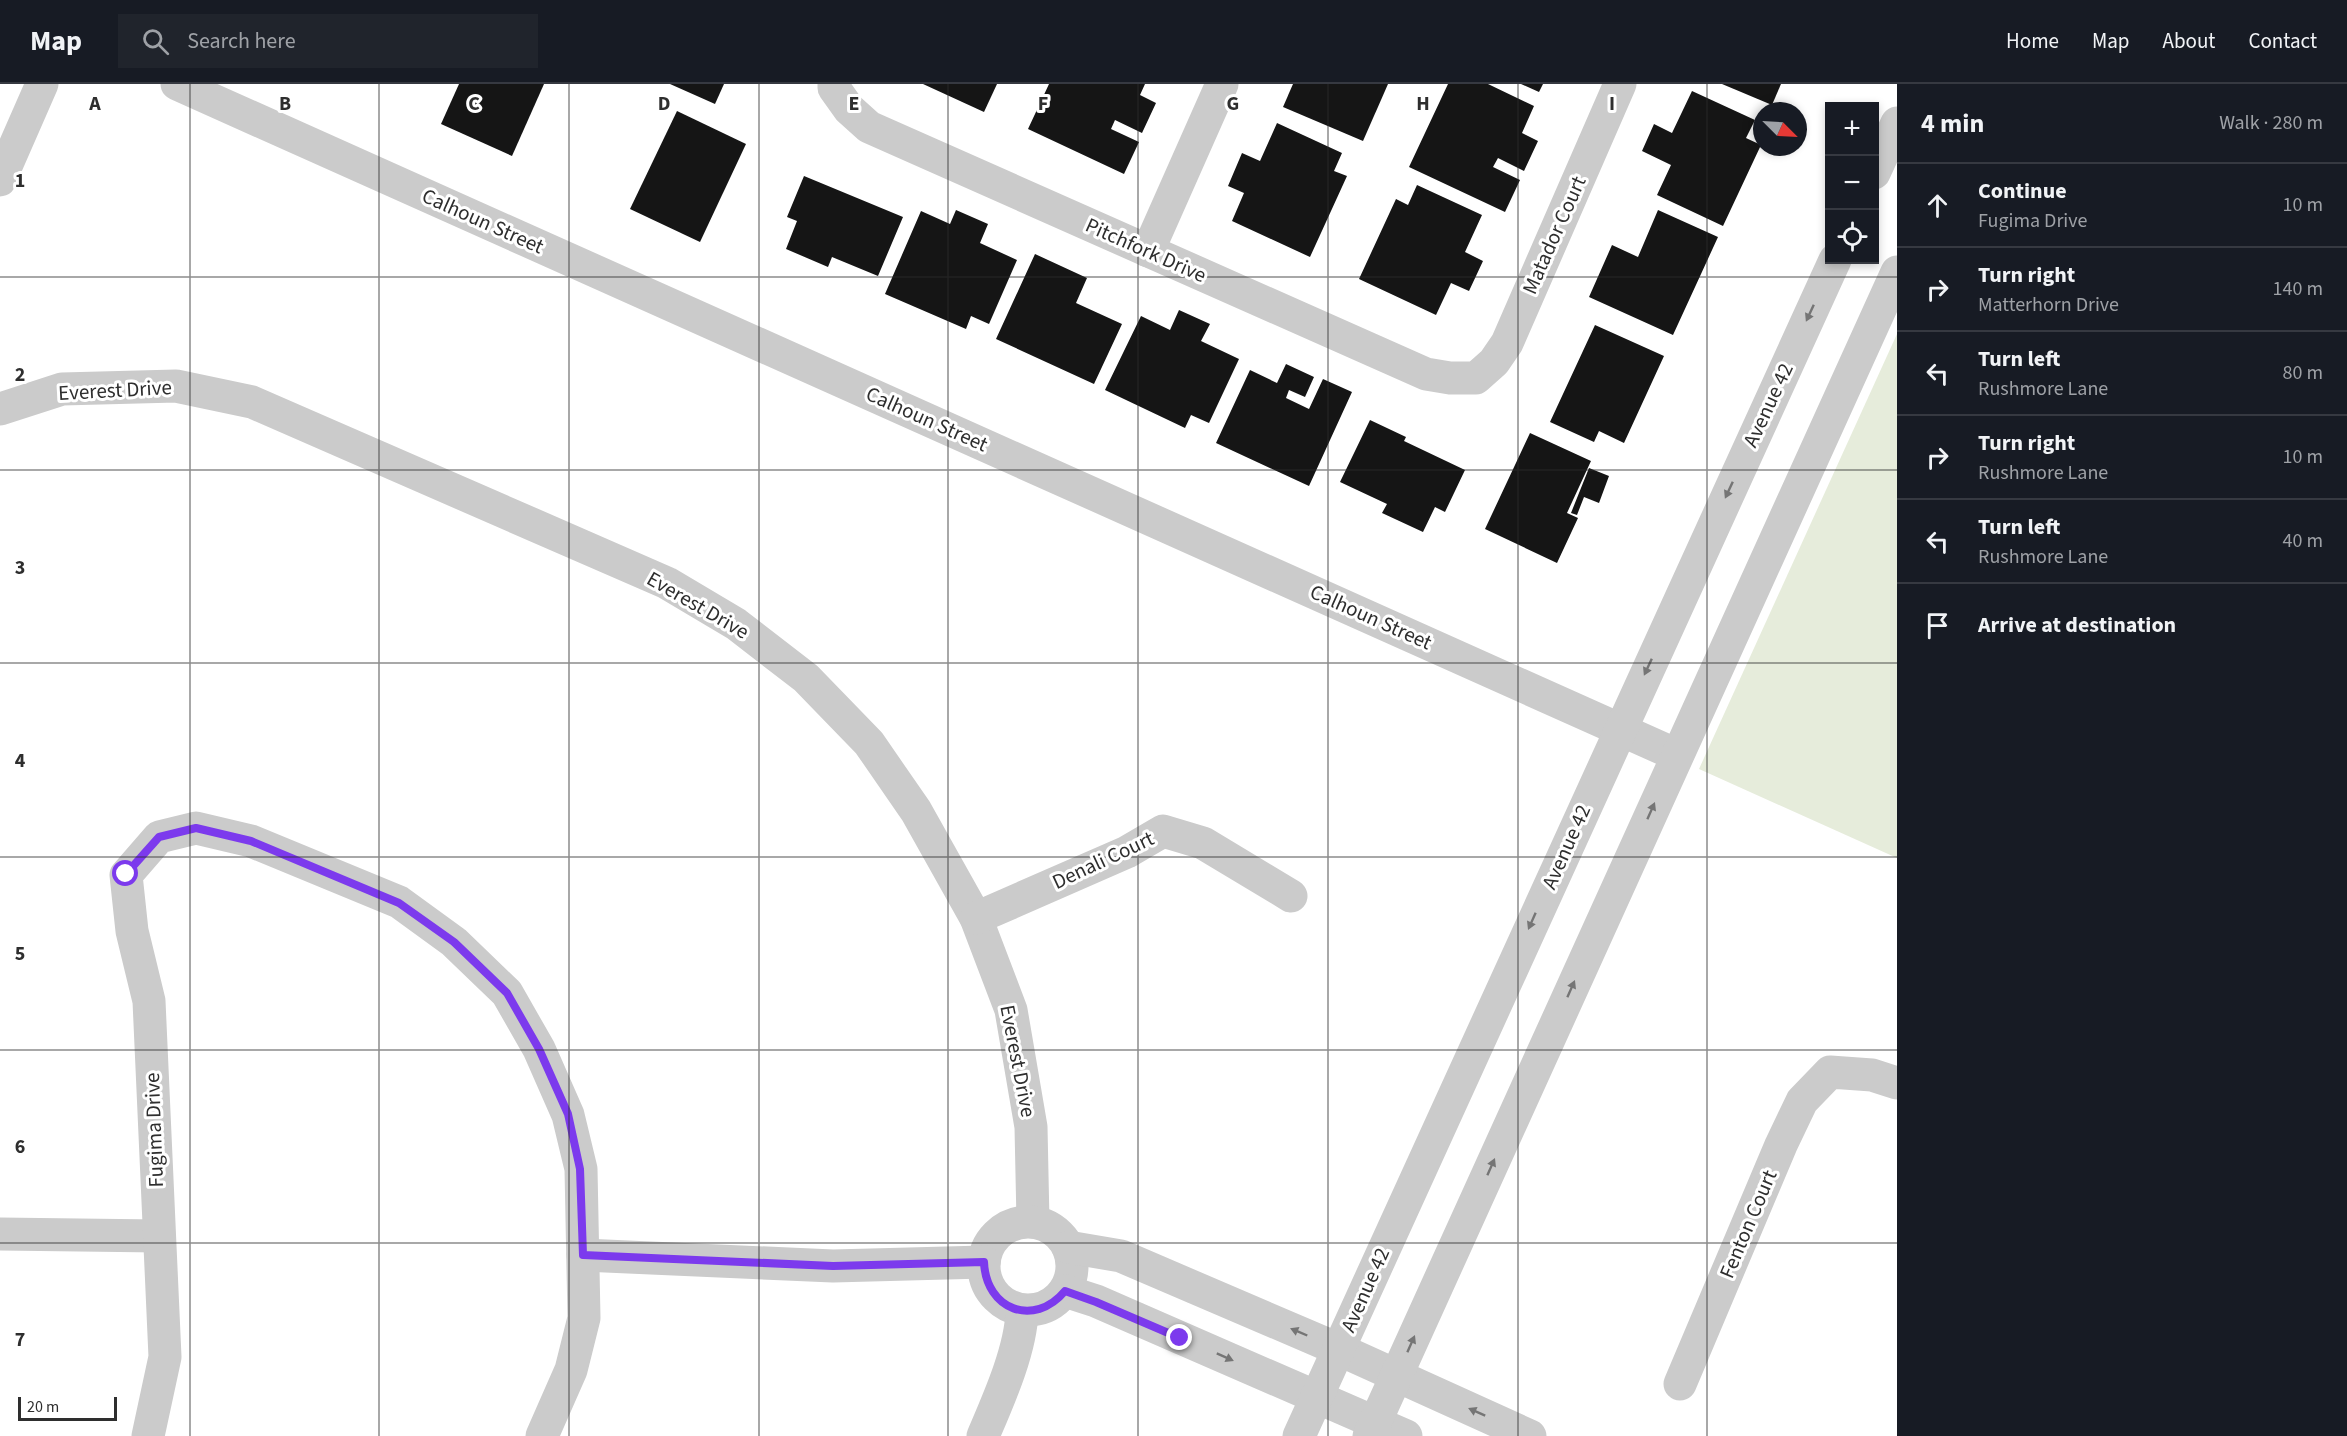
<!DOCTYPE html>
<html lang="en">
<head>
<meta charset="utf-8">
<style>
  body { margin:0; font-family:"Source Sans 3",sans-serif; background:#20242c; color:#f1f3f6 }
  .controls { position:absolute; right:18px; top:18px; display:grid; overflow:hidden; border-radius:0px; box-shadow:0 3px 9px #0003 }
  .controls button { width:54px; height:54px; display:grid; place-items:center; padding:0; border:0; border-bottom:2px solid #363941; background:#171b24; color:#f1f3f6; font:30px sans-serif }
  .compass { position:absolute; left:1753px; top:18px; width:54px; height:54px; border-radius:50%; background:#171b24; box-shadow:0 3px 9px #0003; rotate:114deg }
  .scale { position:absolute; left:18px; bottom:15px; width:99px; box-sizing:border-box; padding-left:6px; border:3px solid #2e2e2e; border-top:0; font-size:16px; line-height:21px; white-space:nowrap; color:#2e2e2e; -webkit-text-stroke:4px #fff; paint-order:stroke }
  .stop { position:absolute; width:18px; height:18px; margin:-14px; border:4px solid #7c3aed; border-radius:50%; background:#fff }
  .stop.end { background:#7c3aed; border-color:#fff; box-shadow:0 2px 6px #0008 }
  .list { margin:0; padding:0; list-style:none }
  h2 { display:flex; justify-content:space-between; align-items:center; height:78px; margin:0; padding:0 24px; font-size:26px }
  h2 small { font-size:20px; font-weight:400; color:#9ea1a6 }
  .list li { display:grid; grid-template-columns:39px 1fr auto; gap:18px; align-items:center; box-sizing:border-box; height:84px; padding:0 24px; border-top:2px solid #363941 }
  .list b { display:block; font-size:22px; white-space:nowrap }
  .list p { margin:0; font-size:20px; white-space:nowrap; color:#9ea1a6 }
  .list em { font-size:20px; font-style:normal; color:#9ea1a6 }
  .icon { flex:none; width:33px; height:33px; fill:none; stroke:currentColor; stroke-width:2; stroke-linecap:round; stroke-linejoin:round }
  .map { position:relative; flex:none; width:1897px; height:1352px; overflow:hidden }
  header { display:flex; align-items:center; gap:36px; box-sizing:border-box; height:84px; padding:0 30px; background:#171b24; border-bottom:2px solid #363941 }
  header strong { font-size:28px }
  nav { display:flex; gap:33px; margin-inline-start:auto; font-size:21px }
  .search { width:420px; height:54px; background:#20242c; display:flex; align-items:center; gap:15px; box-sizing:border-box; padding:0 21px; border-radius:0px; color:#9ea1a6; font-size:22px }
  main { display:flex }
  aside { flex:1; background:#171b24 }
  .map>svg:first-child { display:block }
  .green { fill:#e6ecdb }
  .building { fill:#151515 }
  .lines { fill:none; stroke-linecap:round; stroke-linejoin:round }
  .minor { stroke:#cbcbcb; stroke-width:33 }
  .tertiary { stroke:#cbcbcb; stroke-width:33 }
  .oneway { fill:#757575 }
  .route { stroke:#7c3aed; stroke-width:8 }
  .grid { fill:none; stroke:#2e2e2e; stroke-width:1.5; stroke-opacity:0.55 }
  .labels { text-anchor:middle; stroke-width:6; stroke-linejoin:round; paint-order:stroke }
  .street-label { font-size:21px; fill:#2e2e2e; stroke:#fff }
  .grid-label { font-size:20px; text-anchor:middle; font-weight:bold; fill:#2e2e2e; stroke:#fff; stroke-width:6; stroke-linejoin:round; paint-order:stroke }
</style>
</head>
<body>
<header>
<strong>Map</strong>
<div class="search"><svg class="icon" aria-label="search" viewBox="0 0 24 24"><circle cx="10" cy="10" r="6"/><path d="M15 15l6 6"/></svg>Search here</div>
<nav><a>Home</a><a>Map</a><a>About</a><a>Contact</a></nav>
</header>
<main>
<div class="map">
<svg width="1897" height="1352" viewBox="0 0 1897 1352">
  <rect width="100%" height="100%" fill="#fff"/>
  <path class="green" d="M1897,250V774L1699,685Z"/>
  <g class="building">
    <path d="M459,0H544L512,72L441,40Z"/>
    <path d="M670,0H724L715,20Z"/>
    <path d="M923,0H997L984,28Z"/>
    <path d="M1049,0H1145L1140,11L1156,19L1142,49L1115,36L1111,45L1139,58L1124,90L1028,45Z"/>
    <path d="M1293,0H1388L1363,57L1283,23Z"/>
    <path d="M1448,0H1488L1534,22L1522,49L1538,57L1524,87L1498,74L1493,83L1520,96L1505,128L1409,83Z"/>
    <path d="M1521,0H1543L1539,8Z"/>
    <path d="M1722,0H1781L1772,21Z"/>
    <path d="M1692,7L1755,36L1746,54L1761,61L1723,142L1657,111L1671,81L1642,67L1654,40L1672,49Z"/>
    <path d="M677,27L746,60L700,158L630,125Z"/>
    <path d="M1277,39L1342,69L1334,87L1347,92L1310,173L1232,137L1244,109L1228,102L1242,69L1260,77Z"/>
    <path d="M804,92L903,133L878,192L832,173L828,183L786,165L797,137L787,133Z"/>
    <path d="M1417,101L1482,131L1465,168L1483,177L1469,207L1451,199L1436,231L1359,195L1396,115L1408,121Z"/>
    <path d="M956,126L988,140L980,159L1017,176L989,240L971,232L966,245L885,210L921,127L950,140Z"/>
    <path d="M1658,126L1718,153L1673,251L1589,213L1612,161L1638,173Z"/>
    <path d="M1035,170L1087,194L1076,219L1122,240L1094,300L996,255Z"/>
    <path d="M1179,226L1210,240L1201,257L1239,275L1209,339L1191,331L1185,344L1105,306L1141,232L1170,246Z"/>
    <path d="M1595,241L1664,272L1624,359L1599,347L1594,358L1550,338Z"/>
    <path d="M1286,280L1314,293L1305,313L1289,306L1286,314L1309,325L1323,295L1352,308L1309,402L1216,359L1250,286L1277,299Z"/>
    <path d="M1370,336L1406,353L1404,357L1465,386L1445,428L1435,423L1423,448L1382,429L1387,420L1340,398Z"/>
    <path d="M1530,349L1591,377L1567,429L1578,434L1557,479L1485,445Z"/>
    <path d="M1589,384L1609,392L1599,419L1584,413L1577,431L1571,429Z"/>
  </g>
  <g class="lines">
    <g class="minor">
      <path d="M834,0V4L849,25L869,43L1426,290L1450,294H1476L1494,278L1507,259L1620,0"/>
      <path d="M0,96L42,0"/>
      <path d="M1148,167L1222,0"/>
      <path d="M0,325L62,305L176,302L252,318L667,499L736,540L806,594L869,659L916,727L976,834L1011,926L1031,1043L1033,1138"/>
      <path d="M976,834L1127,768L1163,747L1203,759L1291,812"/>
      <circle cx="1028" cy="1182" r="44"/>
      <path d="M0,1150L159,1152"/>
      <path d="M1068,1163L1121,1172L1338,1265L1530,1352"/>
      <path d="M583,1171L833,1182L984,1178"/>
      <path d="M1065,1207L1096,1217L1406,1352"/>
      <path d="M1680,1300L1781,1061L1802,1017L1830,988L1872,991L1897,999"/>
      <path d="M148,1352L165,1273L149,917L132,847L126,791L159,753L196,744L251,757L399,818L454,858L507,909L539,965L568,1031L581,1085L584,1234L571,1286L542,1352"/>
      <path d="M983,1352C998,1317 1021,1266 1022,1227"/>
    </g>
    <g class="tertiary">
      <path d="M177,0L1677,671"/>
      <path d="M1874,89L1897,39"/>
      <path d="M1299,1352L1835,176"/>
      <path d="M1369,1352L1897,188"/>
    </g>
  </g>
  <defs><path id="oneway-solid" d="M-6-.8H1V-3.2L6.5 0L1 3.2V.8H-6Z" transform="scale(1.5)"/></defs>
  <g class="oneway">
    <use href="#oneway-solid" transform="translate(1810 229) rotate(115)"/>
    <use href="#oneway-solid" transform="translate(1729 406) rotate(115)"/>
    <use href="#oneway-solid" transform="translate(1648 583) rotate(115)"/>
    <use href="#oneway-solid" transform="translate(1651 727) rotate(-66)"/>
    <use href="#oneway-solid" transform="translate(1532 837) rotate(114)"/>
    <use href="#oneway-solid" transform="translate(1571 905) rotate(-66)"/>
    <use href="#oneway-solid" transform="translate(1491 1083) rotate(-66)"/>
    <use href="#oneway-solid" transform="translate(1299 1248) rotate(-157)"/>
    <use href="#oneway-solid" transform="translate(1411 1260) rotate(-66)"/>
    <use href="#oneway-solid" transform="translate(1225 1273) rotate(24)"/>
    <use href="#oneway-solid" transform="translate(1477 1328) rotate(-156)"/>
  </g>
  <g class="lines">
    <path class="route" d="M126,790L159,753L196,744L251,757L399,819L454,858L507,909L539,965L568,1030L580,1085L583,1171L833,1182L984,1178C986,1226 1034,1244 1065,1207L1096,1218L1180,1254"/>
  </g>
  <path class="grid" d="M190,0V1352M379,0V1352M569,0V1352M759,0V1352M948,0V1352M1138,0V1352M1328,0V1352M1518,0V1352M1707,0V1352M0,193H1897M0,386H1897M0,579H1897M0,773H1897M0,966H1897M0,1159H1897"/>
  <g class="labels">
    <g class="street-label">
      <text transform="translate(483 137) rotate(24)" y="7">Calhoun Street</text>
      <text transform="translate(1554 151) rotate(-66)" y="7">Matador Court</text>
      <text transform="translate(1146 166) rotate(24)" y="7">Pitchfork Drive</text>
      <text transform="translate(115 306) rotate(-3)" y="7">Everest Drive</text>
      <text transform="translate(1768 321) rotate(-65)" y="7">Avenue 42</text>
      <text transform="translate(927 335) rotate(24)" y="7">Calhoun Street</text>
      <text transform="translate(698 521) rotate(30)" y="7">Everest Drive</text>
      <text transform="translate(1371 533) rotate(24)" y="7">Calhoun Street</text>
      <text transform="translate(1566 763) rotate(-66)" y="7">Avenue 42</text>
      <text transform="translate(1103 776) rotate(-25)" y="7">Denali Court</text>
      <text transform="translate(1018 977) rotate(79)" y="7">Everest Drive</text>
      <text transform="translate(154 1046) rotate(-92)" y="7">Fugima Drive</text>
      <text transform="translate(1748 1140) rotate(-67)" y="7">Fenton Court</text>
      <text transform="translate(1365 1206) rotate(-66)" y="7">Avenue 42</text>
    </g>
  </g>
  <g class="grid-label">
    <text x="95" y="26">A</text>
    <text x="285" y="26">B</text>
    <text x="474" y="26">C</text>
    <text x="664" y="26">D</text>
    <text x="854" y="26">E</text>
    <text x="1043" y="26">F</text>
    <text x="1233" y="26">G</text>
    <text x="1423" y="26">H</text>
    <text x="1612" y="26">I</text>
    <text x="20" y="103">1</text>
    <text x="20" y="297">2</text>
    <text x="20" y="490">3</text>
    <text x="20" y="683">4</text>
    <text x="20" y="876">5</text>
    <text x="20" y="1069">6</text>
    <text x="20" y="1262">7</text>
  </g>
</svg>
<div class="controls">
<button>+</button>
<button>−</button>
<button><svg class="icon" aria-label="locate" viewBox="0 0 24 24"><circle cx="12" cy="12" r="6"/><path d="M12 2v4M12 18v4M2 12h4M18 12h4"/></svg></button>
</div>
<svg class="compass" viewBox="-18 -18 36 36"><path d="M0-13l5 13h-10z" fill="#e53935"/><path d="M0 13l5-13h-10z" fill="#9ea1a6"/></svg>
<div class="scale">20 m</div>
<div class="stop" style="left:126px;top:790px"></div>
<div class="stop end" style="left:1180px;top:1254px"></div>
</div>
<aside>
<h2>4 min<small>Walk · 280 m</small></h2>
<ul class="list">
<li><svg class="icon" aria-label="ahead" viewBox="0 0 24 24"><path d="M12 20V5M6 11l6-6 6 6"/></svg><div><b>Continue</b><p>Fugima Drive</p></div><em>10 m</em></li>
<li><svg class="icon" aria-label="right" viewBox="0 0 24 24"><path d="M7 20v-9h11M14 6l5 5-5 5"/></svg><div><b>Turn right</b><p>Matterhorn Drive</p></div><em>140 m</em></li>
<li><svg class="icon" aria-label="left" viewBox="0 0 24 24"><path d="M17 20v-9H6M10 6l-5 5 5 5"/></svg><div><b>Turn left</b><p>Rushmore Lane</p></div><em>80 m</em></li>
<li><svg class="icon" aria-label="right" viewBox="0 0 24 24"><path d="M7 20v-9h11M14 6l5 5-5 5"/></svg><div><b>Turn right</b><p>Rushmore Lane</p></div><em>10 m</em></li>
<li><svg class="icon" aria-label="left" viewBox="0 0 24 24"><path d="M17 20v-9H6M10 6l-5 5 5 5"/></svg><div><b>Turn left</b><p>Rushmore Lane</p></div><em>40 m</em></li>
<li><svg class="icon" aria-label="arrive" viewBox="0 0 24 24"><path d="M6 21V4h12l-3 4 3 4H6"/></svg><div><b>Arrive at destination</b></div></li>
</ul>
</aside>
</main>
</body>
</html>
